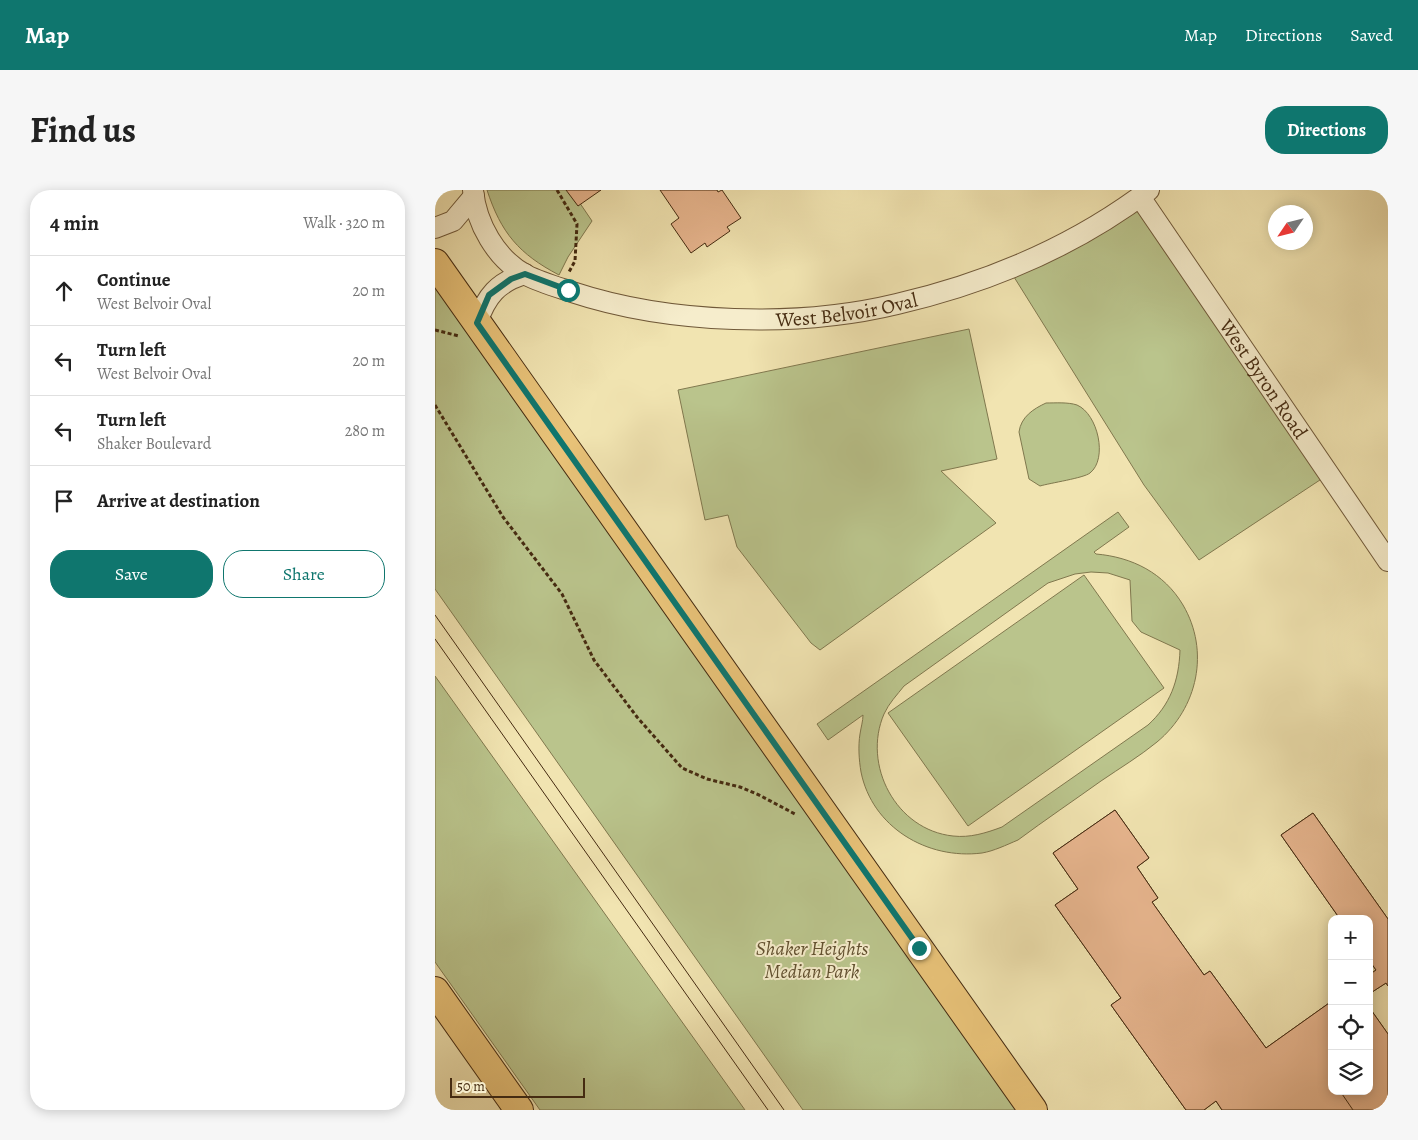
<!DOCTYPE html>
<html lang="en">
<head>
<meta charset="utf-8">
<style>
  body { margin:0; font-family:Alegreya,serif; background:#f6f6f6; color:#222 }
  .controls { position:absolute; right:15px; bottom:15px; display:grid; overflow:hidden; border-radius:10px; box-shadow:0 2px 12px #0003 }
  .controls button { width:45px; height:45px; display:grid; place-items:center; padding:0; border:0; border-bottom:1px solid #e0e0e0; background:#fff; color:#222; font:25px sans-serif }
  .compass { position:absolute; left:833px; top:15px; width:45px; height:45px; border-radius:50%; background:#fff; box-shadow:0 2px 12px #0003; rotate:235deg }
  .scale { position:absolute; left:15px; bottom:12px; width:135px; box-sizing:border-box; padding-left:5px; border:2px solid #452b11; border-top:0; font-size:14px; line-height:18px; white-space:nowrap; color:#452b11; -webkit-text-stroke:4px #f6edcc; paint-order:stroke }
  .stop { position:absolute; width:15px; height:15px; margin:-11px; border:4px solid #0f766e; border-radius:50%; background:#fff }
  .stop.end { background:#0f766e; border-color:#fff; box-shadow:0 1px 5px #0008 }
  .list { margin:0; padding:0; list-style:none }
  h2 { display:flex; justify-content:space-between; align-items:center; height:65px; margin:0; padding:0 20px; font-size:21px }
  h2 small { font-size:16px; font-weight:400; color:#767676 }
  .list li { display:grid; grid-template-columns:32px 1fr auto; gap:15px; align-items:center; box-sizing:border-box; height:70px; padding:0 20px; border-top:1px solid #e0e0e0 }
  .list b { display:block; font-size:19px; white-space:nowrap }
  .list p { margin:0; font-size:16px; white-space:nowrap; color:#767676 }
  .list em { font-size:16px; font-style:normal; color:#767676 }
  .actions { display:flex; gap:10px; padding:15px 20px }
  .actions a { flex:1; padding:11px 0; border:1px solid #0f766e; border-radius:20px; text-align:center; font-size:18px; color:#0f766e }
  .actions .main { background:#0f766e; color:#fff }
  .icon { flex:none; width:28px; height:28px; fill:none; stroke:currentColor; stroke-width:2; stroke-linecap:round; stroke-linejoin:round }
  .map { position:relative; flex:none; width:953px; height:920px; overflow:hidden; border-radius:20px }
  header { display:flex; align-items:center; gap:30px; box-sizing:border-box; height:70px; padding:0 25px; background:#0f766e; color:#fff }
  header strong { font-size:24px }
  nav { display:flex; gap:28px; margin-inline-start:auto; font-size:18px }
  .intro { display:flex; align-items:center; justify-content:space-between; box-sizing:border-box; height:120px; padding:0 30px }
  h1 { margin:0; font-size:35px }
  .button { padding:12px 22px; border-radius:20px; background:#0f766e; color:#fff; font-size:18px; font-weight:700 }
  main { display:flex; gap:30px; padding:0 30px }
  aside { flex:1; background:#fff; border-radius:20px; box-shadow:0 2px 12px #0003 }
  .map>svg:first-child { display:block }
  .green { fill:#bac48c; stroke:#80784e; fill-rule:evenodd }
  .building { fill:#e7b58e; stroke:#452b11 }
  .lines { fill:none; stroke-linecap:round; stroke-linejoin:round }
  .street-casing { stroke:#705939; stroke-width:22 }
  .primary-casing { stroke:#452b11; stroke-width:30 }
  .path { stroke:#452b11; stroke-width:3; stroke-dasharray:4 2.5; stroke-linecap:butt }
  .street { stroke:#f6edcc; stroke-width:20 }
  .primary { stroke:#e8c278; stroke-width:28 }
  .tram { stroke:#452b11; stroke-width:1 }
  .route { stroke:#0f766e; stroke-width:6 }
  .labels { text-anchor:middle; stroke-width:4; stroke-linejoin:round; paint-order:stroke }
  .street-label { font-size:20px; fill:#452b11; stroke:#f6edcc }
  .park-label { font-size:20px; font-style:italic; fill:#625130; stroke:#f6edcc }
</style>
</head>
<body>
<header>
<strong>Map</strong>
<nav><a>Map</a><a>Directions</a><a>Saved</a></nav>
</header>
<div class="intro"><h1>Find us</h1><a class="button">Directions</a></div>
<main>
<aside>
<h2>4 min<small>Walk · 320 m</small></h2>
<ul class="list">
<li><svg class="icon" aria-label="ahead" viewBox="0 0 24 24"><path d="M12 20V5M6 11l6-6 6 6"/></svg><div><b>Continue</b><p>West Belvoir Oval</p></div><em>20 m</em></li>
<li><svg class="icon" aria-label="left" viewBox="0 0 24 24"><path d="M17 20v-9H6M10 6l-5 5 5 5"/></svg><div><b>Turn left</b><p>West Belvoir Oval</p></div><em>20 m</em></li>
<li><svg class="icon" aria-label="left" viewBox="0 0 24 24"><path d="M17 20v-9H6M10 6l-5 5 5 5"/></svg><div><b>Turn left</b><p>Shaker Boulevard</p></div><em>280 m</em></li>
<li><svg class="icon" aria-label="arrive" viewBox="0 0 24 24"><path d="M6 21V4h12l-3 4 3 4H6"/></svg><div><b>Arrive at destination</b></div></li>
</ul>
<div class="actions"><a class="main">Save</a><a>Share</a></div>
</aside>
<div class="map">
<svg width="953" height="920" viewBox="0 0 953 920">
  <rect width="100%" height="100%" fill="#f1e4b1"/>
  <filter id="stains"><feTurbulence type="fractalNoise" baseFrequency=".004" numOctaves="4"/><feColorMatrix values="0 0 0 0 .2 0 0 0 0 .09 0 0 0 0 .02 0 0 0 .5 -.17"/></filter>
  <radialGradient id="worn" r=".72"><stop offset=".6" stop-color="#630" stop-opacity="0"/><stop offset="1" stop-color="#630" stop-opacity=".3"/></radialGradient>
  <g class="green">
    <path d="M52,0H136L157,31L133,67L124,85C84,64 66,43 52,0Z"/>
    <path d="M705,7L894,284L764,370L709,295L574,79Z"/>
    <path d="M0,73L598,920H368L0,399Z"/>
    <path d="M534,139L562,269L506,281L561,333L385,460L376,453L302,357L293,325L270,330L243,200Z"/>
    <path d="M611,213C621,213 633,212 642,215C663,224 673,269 655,283C649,288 615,293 605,296L594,289L584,242C586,227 598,219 611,213Z"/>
    <path d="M683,322L694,337L659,362L661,364C697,367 729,383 748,415C775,461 763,518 722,552C705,566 685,578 666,591C638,611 610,630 583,650C571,655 559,661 547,663C492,670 437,637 426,582C424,570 423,556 425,544C426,537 428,531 428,525L393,550L382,534ZM656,382L673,383L695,390L697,431L706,442L745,460C744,491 735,515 713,535L567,637C551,643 535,648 518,646C461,640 427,575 449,524C454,513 462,505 469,496L613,393L640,384Z"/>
    <path d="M649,385L729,498L533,636L453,523Z"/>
    <path d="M0,486L310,920H105L0,772Z"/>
  </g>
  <g class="building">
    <path d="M131,0H166L143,16Z"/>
    <path d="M225,0H282L283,2L287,0L306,28L292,37L295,41L272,57L270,53L256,63L236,34L244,28Z"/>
    <path d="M680,620L714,668L702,677L723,708L717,712L769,785L775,781L831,858L897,811V890L883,871L855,892L875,920H787L781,911L769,920H751L676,815L686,808L620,715L643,699L618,663Z"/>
    <path d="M680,620L714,668L702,677L723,708L717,712L769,785L775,781L831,858L897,811V901H934V817L953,844V920H787L781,911L769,920H751L676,815L686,808L620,715L643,699L618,663Z"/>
    <path d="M878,623L953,729V796L951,793L934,804V785L941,780L934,770V729H905L846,645Z"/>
    <path d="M878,623L953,729V796L951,793L934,804V785L941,780L934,770V729H905L846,645Z"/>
    <path d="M934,817L953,844V920H918L905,901H934Z"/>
  </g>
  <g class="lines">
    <g class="street-casing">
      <g id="street">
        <path id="s1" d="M38,0C41,33 61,69 91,85C105,92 122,97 137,102C234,134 363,138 462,114C552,93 640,56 714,0"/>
        <path id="s2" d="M705,7L953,371"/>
        <path d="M0,38L18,31L39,6"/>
        <path d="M42,133C51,106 63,92 90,84"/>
      </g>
    </g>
    <g class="primary-casing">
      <g id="primary">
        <path d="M0,73L598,920"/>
        <path d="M0,801L84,920"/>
      </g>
    </g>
    <g class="path">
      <path d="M122,0L142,34L140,71L134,82"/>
      <path d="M0,140L24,146"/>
      <path d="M0,215L68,327L127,404L159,470L202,527L247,578L272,589L305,597L324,605L360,624"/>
    </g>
    <use href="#street" class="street"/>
    <use href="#primary" class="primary"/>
    <g class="tram">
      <path d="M0,425L349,920"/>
      <path d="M0,449L333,920"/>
    </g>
  </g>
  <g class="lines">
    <path class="route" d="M133,100L90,84L76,89L54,105L42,133L484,758"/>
  </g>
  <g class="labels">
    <g class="street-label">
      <text dy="7" stroke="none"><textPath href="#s1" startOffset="431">West Belvoir Oval</textPath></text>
      <text dy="7" stroke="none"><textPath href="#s2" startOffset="220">West Byron Road</textPath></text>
    </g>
    <g class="park-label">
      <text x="377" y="765">Shaker Heights<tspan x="377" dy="23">Median Park</tspan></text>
    </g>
  </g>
  <rect width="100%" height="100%" filter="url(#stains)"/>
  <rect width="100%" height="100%" fill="url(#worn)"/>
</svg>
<div class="controls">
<button>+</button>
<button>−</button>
<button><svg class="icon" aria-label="locate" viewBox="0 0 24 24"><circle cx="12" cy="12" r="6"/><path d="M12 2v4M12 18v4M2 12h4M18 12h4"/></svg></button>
<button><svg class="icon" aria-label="layers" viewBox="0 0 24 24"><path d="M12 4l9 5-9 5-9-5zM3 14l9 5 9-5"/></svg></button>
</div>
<svg class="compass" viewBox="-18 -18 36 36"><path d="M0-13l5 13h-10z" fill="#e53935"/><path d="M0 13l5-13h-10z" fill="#767676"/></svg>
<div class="scale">50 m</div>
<div class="stop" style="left:133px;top:100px"></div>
<div class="stop end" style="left:484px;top:758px"></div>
</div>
</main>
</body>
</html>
